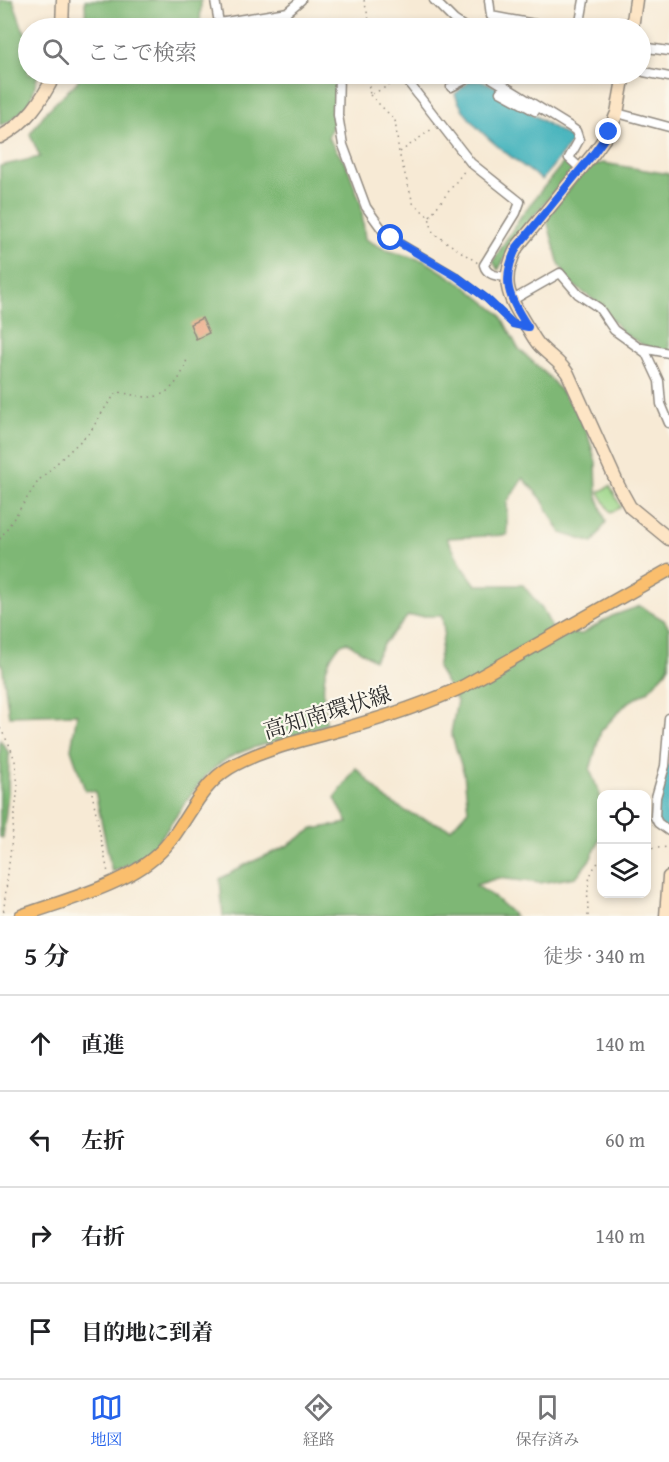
<!DOCTYPE html>
<html lang="ja">
<head>
<meta charset="utf-8">
<style>
  body { margin:0; font-family:"Gentium Book Plus","Noto Serif JP",serif; background:#f6f6f6; color:#202124 }
  .controls { position:absolute; right:18px; bottom:18px; display:grid; overflow:hidden; border-radius:12px; box-shadow:0 3px 9px #0003 }
  .controls button { width:54px; height:54px; display:grid; place-items:center; padding:0; border:0; border-bottom:2px solid #e0e0e0; background:#fff; color:#202124; font:30px sans-serif }
  .stop { position:absolute; width:18px; height:18px; margin:-14px; border:4px solid #2563eb; border-radius:50%; background:#fff }
  .stop.end { background:#2563eb; border-color:#fff; box-shadow:0 2px 6px #0008 }
  .list { margin:0; padding:0; list-style:none }
  h2 { display:flex; justify-content:space-between; align-items:center; height:78px; margin:0; padding:0 24px; font-size:26px }
  h2 small { font-size:20px; font-weight:400; color:#757577 }
  .list li { display:grid; grid-template-columns:39px 1fr auto; gap:18px; align-items:center; box-sizing:border-box; height:96px; padding:0 24px; border-top:2px solid #e0e0e0 }
  .list b { display:block; font-size:22px; white-space:nowrap }
  .list em { font-size:20px; font-style:normal; color:#757577 }
  .icon { flex:none; width:33px; height:33px; fill:none; stroke:currentColor; stroke-width:2; stroke-linecap:round; stroke-linejoin:round }
  .map { position:relative; flex:none; width:669px; height:916px; overflow:hidden }
  .search { position:absolute; background:#fff; box-shadow:0 3px 9px #0003; left:18px; right:18px; top:18px; height:66px; display:flex; align-items:center; gap:15px; box-sizing:border-box; padding:0 21px; border-radius:33px; color:#757577; font-size:22px }
  .sheet { height:462px; background:#fff }
  nav { display:flex; justify-content:space-around; align-items:center; box-sizing:border-box; height:84px; border-top:2px solid #e0e0e0; background:#fff; font-size:16px; color:#757577 }
  nav a { display:grid; justify-items:center; gap:3px }
  nav .on { color:#2563eb }
  .map>svg:first-child { display:block }
  .green { fill:#9dd689; stroke:#64805a; stroke-width:1.5 }
  .forest { fill:#7eb775; stroke:#547150; stroke-width:1.5 }
  .water { fill:#43b2bc; stroke:#376e74; stroke-width:1.5 }
  .lines { fill:none; stroke-linecap:round; stroke-linejoin:round }
  .river { stroke:#43b2bc; stroke-width:14 }
  .building { fill:#e89b74 }
  .lane-casing { stroke:#918a80; stroke-width:7 }
  .street-casing { stroke:#918a80; stroke-width:11 }
  .secondary-casing { stroke:#918a80; stroke-width:15 }
  .primary-casing { stroke:#918a80; stroke-width:15 }
  .path { stroke:#918a80; stroke-width:1.5; stroke-dasharray:1.5 4.5; stroke-linecap:butt }
  .lane { stroke:#fff; stroke-width:4 }
  .street { stroke:#fff; stroke-width:8 }
  .secondary { stroke:#fde5c5; stroke-width:12 }
  .primary { stroke:#fabe6d; stroke-width:12 }
  .route { stroke:#2563eb; stroke-width:8 }
  .labels { text-anchor:middle; stroke-width:4.5; stroke-linejoin:round; paint-order:stroke }
  .street-label { font-size:22px; fill:#2b2b2b; stroke:#fbf7ec }
</style>
</head>
<body>
<div class="map">
<svg width="669" height="916" viewBox="0 0 669 916">
  <rect width="100%" height="100%" fill="#fbf7ec"/>
  <filter id="ink" filterUnits="userSpaceOnUse"><feTurbulence type="fractalNoise" baseFrequency=".0167" numOctaves="2"/><feDisplacementMap in="SourceGraphic" scale="12" xChannelSelector="R" yChannelSelector="G"/><feConvolveMatrix kernelMatrix="1 2 1 2 8 2 1 2 1" color-interpolation-filters="sRGB"/></filter>
  <filter id="wash" filterUnits="userSpaceOnUse"><feTurbulence type="fractalNoise" baseFrequency=".008" numOctaves="4" result="noise"/><feDisplacementMap in="SourceGraphic" scale="24" xChannelSelector="R" yChannelSelector="G"/><feGaussianBlur stdDeviation="1.35" result="paint"/><feColorMatrix in="noise" values="0 0 0 0 0 0 0 0 0 0 0 0 0 0 0 0 0 1.4 0 .05"/><feComposite in="paint" operator="in"/></filter>
  <g filter="url(#wash)">
    <rect width="100%" height="100%" fill="#f7ead5"/>
    <path class="green" d="M610,486L621,507L611,513L599,492Z"/>
    <g class="forest">
      <path d="M0,0H13L22,27L28,37V74H38L30,104L9,122L0,125Z"/>
      <path d="M85,0H201L200,28H86Z"/>
      <path d="M250,18H293L312,28H207Z"/>
      <path d="M80,74H336L335,118L328,138L347,166L361,204L365,239L386,250L425,261L465,286L500,314L518,348L549,377L574,407L587,432L596,462L597,495L606,522L593,543L561,533L541,498L523,478L507,502V535L447,538L462,566L476,585H523L543,610L554,632L582,634L612,616L640,606L664,620L669,628V665L666,671L648,691L627,703L601,731L590,770L600,795L601,836L591,858L576,877L540,883L498,878L476,885L495,898L515,916H223L220,879L245,865L287,846L313,829L348,823L335,798L356,768L386,799L407,812L451,829L468,810L464,774L451,733L457,701L437,668L444,632L442,616H408L384,643L374,660L347,642C339,644 337,648 333,654C319,676 324,700 326,724C311,729 296,735 282,739C260,746 236,751 218,765C191,787 177,819 155,845C144,858 128,865 112,872L95,791L85,790L71,749L77,714L9,716L2,664H0V166L40,157L30,134L46,112L77,82Z"/>
      <path d="M563,163L574,169L523,228L498,270L493,261L521,216Z"/>
      <path d="M603,163L669,174V353L650,349L624,334L598,303L569,282L558,261L547,220L553,209L587,167Z"/>
      <path d="M0,740L9,753L8,792L3,838L0,837Z"/>
    </g>
    <path class="water" d="M470,81H483L498,88L497,92L573,140L542,180C514,159 467,128 455,94Z"/>
    <g class="lines">
      <path class="river" d="M669,771L660,811L663,819L669,823"/>
    </g>
    <g id="blocks">
      <path class="building" d="M202,318L209,333L196,339L190,324Z"/>
    </g>
  </g>
  <g filter="url(#ink)">
    <use href="#blocks" fill-opacity="0" stroke="#918a80" stroke-width="1.5"/>
    <g class="lines">
      <g class="lane-casing">
        <path id="lane" d="M385,233L456,275L486,298L513,324L524,327"/>
      </g>
      <g class="street-casing">
        <g id="street">
          <path d="M215,0L219,23L287,12L301,0"/>
          <path d="M434,0L454,20L466,28"/>
          <path d="M489,0L491,16L557,28"/>
          <path d="M579,28L584,0"/>
          <path d="M640,47L669,51"/>
          <path d="M644,72L669,77"/>
          <path d="M339,74L338,115L343,145L366,207L384,232"/>
          <path d="M403,74L405,78L471,163L520,202L516,213L484,265C487,276 498,276 507,277"/>
          <path d="M451,87L474,75L485,74L569,126L576,131L579,140L569,158L581,169"/>
          <path d="M500,92L535,111"/>
          <path d="M617,113L669,127"/>
          <path d="M511,301L560,273L578,294L599,308L614,330L646,353L659,381L661,404L669,423"/>
          <path d="M642,348L669,353"/>
          <path d="M669,718L665,766L656,797L655,817L658,823L669,831"/>
        </g>
      </g>
      <g class="secondary-casing">
        <g id="secondary">
          <path d="M62,28L63,0"/>
          <path d="M632,28L636,0"/>
          <path d="M624,74L617,113L609,132L594,153L517,247C500,280 507,295 526,325C531,332 535,342 542,348C551,357 561,363 568,374L619,487L630,507L669,539"/>
          <path d="M0,137C27,123 42,100 55,74"/>
          <path d="M666,916L669,877"/>
        </g>
      </g>
      <g class="primary-casing">
        <path id="primary" d="M21,916C62,901 125,885 157,855C185,830 196,788 229,768C262,749 300,741 336,731C380,719 422,706 464,686L669,570"/>
      </g>
      <g class="path">
        <path d="M364,0L371,28"/>
        <path d="M367,74L370,95L398,81"/>
        <path d="M370,95L395,120L399,153L413,203L429,217L433,233L478,263"/>
        <path d="M400,152L432,129"/>
        <path d="M430,216L465,170"/>
        <path d="M0,539L39,480L90,432L107,405L117,392C127,393 135,396 145,397C168,399 182,379 187,359"/>
        <path d="M0,728L10,746L15,761L18,786L3,916"/>
        <path d="M92,793L108,873"/>
        <path d="M646,849L669,847"/>
        <path d="M588,916C588,895 584,874 602,859"/>
      </g>
      <use href="#lane" class="lane"/>
      <use href="#street" class="street"/>
      <use href="#secondary" class="secondary"/>
      <use href="#primary" class="primary"/>
    </g>
  </g>
  <g class="lines" filter="url(#ink)">
    <path class="route" d="M391,238L456,276L486,298L513,324L528,327C509,298 500,281 517,247L594,153L609,132"/>
  </g>
  <g class="labels">
    <g class="street-label">
      <text transform="translate(327 712) rotate(-17)" y="8">高知南環状線</text>
    </g>
  </g>
</svg>
<div class="controls">
<button><svg class="icon" aria-label="locate" viewBox="0 0 24 24"><circle cx="12" cy="12" r="6"/><path d="M12 2v4M12 18v4M2 12h4M18 12h4"/></svg></button>
<button><svg class="icon" aria-label="layers" viewBox="0 0 24 24"><path d="M12 4l9 5-9 5-9-5zM3 14l9 5 9-5"/></svg></button>
</div>
<div class="stop" style="left:391px;top:238px"></div>
<div class="stop end" style="left:609px;top:132px"></div>
<div class="search"><svg class="icon" aria-label="search" viewBox="0 0 24 24"><circle cx="10" cy="10" r="6"/><path d="M15 15l6 6"/></svg>ここで検索</div>
</div>
<section class="sheet">
<h2>5 分<small>徒歩 · 340 m</small></h2>
<ul class="list">
<li><svg class="icon" aria-label="ahead" viewBox="0 0 24 24"><path d="M12 20V5M6 11l6-6 6 6"/></svg><div><b>直進</b></div><em>140 m</em></li>
<li><svg class="icon" aria-label="left" viewBox="0 0 24 24"><path d="M17 20v-9H6M10 6l-5 5 5 5"/></svg><div><b>左折</b></div><em>60 m</em></li>
<li><svg class="icon" aria-label="right" viewBox="0 0 24 24"><path d="M7 20v-9h11M14 6l5 5-5 5"/></svg><div><b>右折</b></div><em>140 m</em></li>
<li><svg class="icon" aria-label="arrive" viewBox="0 0 24 24"><path d="M6 21V4h12l-3 4 3 4H6"/></svg><div><b>目的地に到着</b></div></li>
</ul>
</section>
<nav>
<a class="on"><svg class="icon" aria-label="map" viewBox="0 0 24 24"><path d="M3 6l6-2 6 2 6-2v14l-6 2-6-2-6 2zM9 4v14M15 6v14"/></svg>地図</a>
<a><svg class="icon" aria-label="directions" viewBox="0 0 24 24"><path d="M12 3l9 9-9 9-9-9zM9 14v-3h6M13 9l2 2-2 2"/></svg>経路</a>
<a><svg class="icon" aria-label="saved" viewBox="0 0 24 24"><path d="M7 4h10v16l-5-4-5 4z"/></svg>保存済み</a>
</nav>
</body>
</html>
